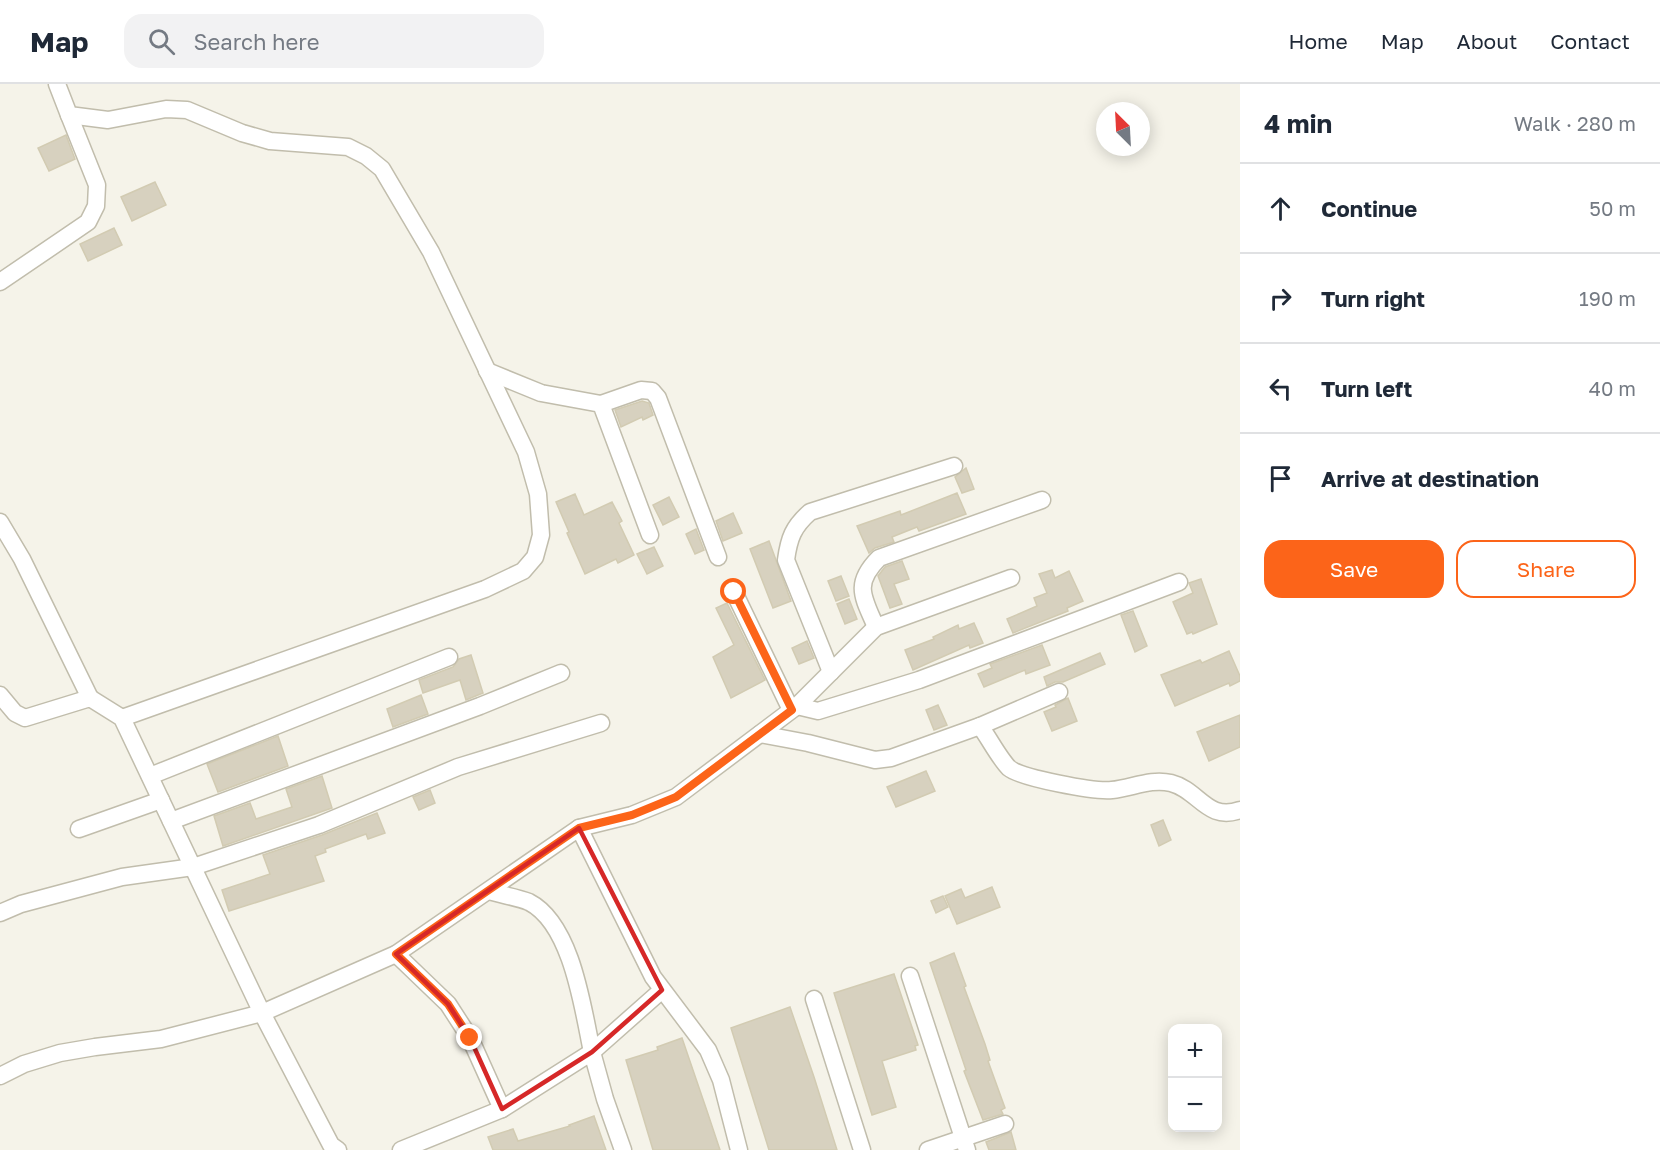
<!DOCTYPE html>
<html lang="en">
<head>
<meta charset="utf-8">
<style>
  body { margin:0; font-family:"Golos Text",sans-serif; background:#f2f2f3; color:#1f2937 }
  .controls { position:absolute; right:18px; bottom:18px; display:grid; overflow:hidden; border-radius:12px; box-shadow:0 3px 15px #0003 }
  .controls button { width:54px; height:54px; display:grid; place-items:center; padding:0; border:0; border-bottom:2px solid #e0e1e3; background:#fff; color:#1f2937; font:30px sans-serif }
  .compass { position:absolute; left:1096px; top:18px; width:54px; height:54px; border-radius:50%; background:#fff; box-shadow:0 3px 15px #0003; rotate:336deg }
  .stop { position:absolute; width:18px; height:18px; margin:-14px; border:4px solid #fc6419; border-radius:50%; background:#fff }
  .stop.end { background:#fc6419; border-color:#fff; box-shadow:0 2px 6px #0008 }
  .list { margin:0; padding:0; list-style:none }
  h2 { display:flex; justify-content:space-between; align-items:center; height:78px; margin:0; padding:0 24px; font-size:26px }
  h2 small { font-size:20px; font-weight:400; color:#747a83 }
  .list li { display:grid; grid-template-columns:39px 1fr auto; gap:18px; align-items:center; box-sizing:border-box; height:90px; padding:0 24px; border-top:2px solid #e0e1e3 }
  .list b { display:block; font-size:22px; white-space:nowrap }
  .list em { font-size:20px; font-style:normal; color:#747a83 }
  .actions { display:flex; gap:12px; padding:18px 24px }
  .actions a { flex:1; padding:14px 0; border:2px solid #fc6419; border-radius:18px; text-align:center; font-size:21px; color:#fc6419 }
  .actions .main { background:#fc6419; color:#fff }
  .icon { flex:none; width:33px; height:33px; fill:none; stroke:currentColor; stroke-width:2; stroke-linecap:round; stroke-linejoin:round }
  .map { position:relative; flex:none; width:1240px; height:1066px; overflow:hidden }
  header { display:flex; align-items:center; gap:36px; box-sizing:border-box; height:84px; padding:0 30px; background:#fff; border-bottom:2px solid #e0e1e3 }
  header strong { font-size:28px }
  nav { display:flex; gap:33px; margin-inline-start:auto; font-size:21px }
  .search { width:420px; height:54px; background:#f2f2f3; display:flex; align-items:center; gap:15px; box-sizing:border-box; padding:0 21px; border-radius:18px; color:#747a83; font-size:22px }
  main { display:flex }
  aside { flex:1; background:#fff }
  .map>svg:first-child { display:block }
  .building { fill:#d7d1bf; stroke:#d2cbb2; stroke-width:1.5 }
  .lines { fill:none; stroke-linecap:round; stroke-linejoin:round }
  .minor-casing { stroke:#c1bdac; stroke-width:19 }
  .minor { stroke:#fff; stroke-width:16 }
  .route { stroke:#fc6419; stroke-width:8 }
  .marked { fill:none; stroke:#d62828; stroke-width:4.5; stroke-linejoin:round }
</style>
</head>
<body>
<header>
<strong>Map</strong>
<div class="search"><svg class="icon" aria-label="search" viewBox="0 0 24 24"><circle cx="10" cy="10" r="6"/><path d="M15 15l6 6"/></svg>Search here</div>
<nav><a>Home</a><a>Map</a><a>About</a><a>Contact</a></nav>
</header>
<main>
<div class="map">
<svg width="1240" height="1066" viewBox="0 0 1240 1066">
  <rect width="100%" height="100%" fill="#f5f3e9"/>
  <g class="building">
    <path d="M66,51L75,75L49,87L38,64Z"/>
    <path d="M155,98L166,121L132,137L121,113Z"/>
    <path d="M114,144L122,161L88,177L80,160Z"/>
    <path d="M642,317L649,319L653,331L643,336L642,333L621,343L615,326Z"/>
    <path d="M966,384L974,405L962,409L955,393Z"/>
    <path d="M957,409L966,430L919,447L917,443L892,453L894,458L875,464L869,469L857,442L900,427L901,431Z"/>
    <path d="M575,410L584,431L612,418L622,437L619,439L634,471L618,479L616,475L585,490L567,449L569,448L556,418Z"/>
    <path d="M669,413L679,433L663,441L653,421Z"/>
    <path d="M733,429L742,449L723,457L716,437Z"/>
    <path d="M696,445L704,466L695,470L686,450Z"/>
    <path d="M769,457L791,517L773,524L750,465Z"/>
    <path d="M654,463L663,482L647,490L637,470Z"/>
    <path d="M902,477L909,495L894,500L902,520L890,524L878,492L885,483Z"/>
    <path d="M1052,486L1055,494L1069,487L1083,517L1067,524L1068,527L1013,549L1007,535L1037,522L1034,514L1047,509L1039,490Z"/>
    <path d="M841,492L849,512L836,517L828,497Z"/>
    <path d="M1201,495L1217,540L1193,550L1192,548L1187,550L1173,518L1193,509L1189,499Z"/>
    <path d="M849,515L857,535L845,540L837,520Z"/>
    <path d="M727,519L765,596L731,614L713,573L734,561L716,524Z"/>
    <path d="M1133,527L1147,562L1135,568L1121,531Z"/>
    <path d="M974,539L983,559L970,564L969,561L913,586L905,566L934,555L933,553L958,541L959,545Z"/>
    <path d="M807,557L814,574L799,580L792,564Z"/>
    <path d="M1042,561L1050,581L1026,590L1025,586L984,603L978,590L992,584L990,580Z"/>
    <path d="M1229,567L1240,592V597L1230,602L1229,599L1175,622L1161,591L1200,576L1202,579Z"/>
    <path d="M1100,569L1105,580L1063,598H1055L1047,602L1044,593Z"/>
    <path d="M471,571L483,609L466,616L460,596L423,609L419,596L453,583L459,575Z"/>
    <path d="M421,611L428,630L393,643L387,625Z"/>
    <path d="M1068,614L1077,637L1052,647L1044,628L1056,623L1055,621Z"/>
    <path d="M938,621L947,641L934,646L926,626Z"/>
    <path d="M1240,631V663L1209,677L1197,648Z"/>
    <path d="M278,652L288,682L218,708L207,680Z"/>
    <path d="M926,687L935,707L896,723L887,703Z"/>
    <path d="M322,692L332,724L223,762L214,732L250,719L256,735L292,723L286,705Z"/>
    <path d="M430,706L435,719L419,726L413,713Z"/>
    <path d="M377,729L385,749L368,755L366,750L325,765L326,768L315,772L324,797L229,827L222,806L270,790L263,771L322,751Z"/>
    <path d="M1163,736L1171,756L1159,762L1151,741Z"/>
    <path d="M992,803L1000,823L957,840L945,812L961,805L965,814Z"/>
    <path d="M943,812L948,823L936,829L931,817Z"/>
    <path d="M954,869L966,902L964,903L985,960L990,976L988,977L1005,1024L1001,1026L1003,1030L983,1036L964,987L966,986L930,879Z"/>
    <path d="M894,890L918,961L915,962L916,966L882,977L896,1023L872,1031L834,909Z"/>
    <path d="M790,923L814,993L837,1066H769L731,944Z"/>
    <path d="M682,954L707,1027L720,1066H653L626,976L658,966L657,963Z"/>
    <path d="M594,1032L606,1066H493L488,1053L513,1045L518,1057L570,1042L569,1041Z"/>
    <path d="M1011,1048L1016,1066H989L986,1058Z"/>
  </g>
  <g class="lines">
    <g class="minor-casing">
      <g id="minor">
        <path d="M57,0L69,31L108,36L166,25L187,26L242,49L270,57L348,63L366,72L382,85L431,168L526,368L538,410L541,451L535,473L523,487L485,505L122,634"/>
        <path d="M0,198L88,138L96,122L97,101L69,31"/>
        <path d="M487,287L541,309L601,320L650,451"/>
        <path d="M601,320L641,306L652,307L658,314L718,473"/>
        <path d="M0,438L22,475L90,614"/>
        <path d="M734,508L791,626"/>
        <path d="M876,543C863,513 853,500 879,474L1042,416"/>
        <path d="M831,588L786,476C789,454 793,443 810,428L954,382"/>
        <path d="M0,611L15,629L25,634L90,614L122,634L262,929L331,1061L338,1066"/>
        <path d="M797,622L818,627L919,596L1179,498"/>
        <path d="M980,642C989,654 999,674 1009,684C1021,694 1095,708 1112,706C1132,704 1151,694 1171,699C1199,706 1207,738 1240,726"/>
        <path d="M760,650L808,659L875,676L891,674L980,642L1059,608"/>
        <path d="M150,692L449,573"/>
        <path d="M171,737L480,622L561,589"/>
        <path d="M579,744L653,893L708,966L721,996L739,1066"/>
        <path d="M79,745L161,716"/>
        <path d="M489,807C501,811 517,813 529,818C572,840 583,925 592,968L662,906"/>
        <path d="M0,829L21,820L122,793L193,783L319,741L458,683L601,639"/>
        <path d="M396,870L448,920L470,954L502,1025"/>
        <path d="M910,892L967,1066"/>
        <path d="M814,915L862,1066"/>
        <path d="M0,992L24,980L60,969L95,963L161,955L262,929L396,870L579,744L632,731L676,713L797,622L876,543L1011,494"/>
        <path d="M401,1066L502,1025L592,968L605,1015L623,1066"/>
        <path d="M928,1066L1005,1040"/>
      </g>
    </g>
    <use href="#minor" class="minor"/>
  </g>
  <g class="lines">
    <path class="route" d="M470,954L448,920L396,870L579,744L632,731L676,713L792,626L734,508"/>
  </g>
  <path class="marked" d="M579,744L662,906L592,968L502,1025L470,954L448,920L396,870Z"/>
</svg>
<div class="controls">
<button>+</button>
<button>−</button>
</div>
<svg class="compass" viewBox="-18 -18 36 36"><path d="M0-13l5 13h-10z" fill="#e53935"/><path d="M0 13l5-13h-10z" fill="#747a83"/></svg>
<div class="stop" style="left:734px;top:508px"></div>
<div class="stop end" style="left:470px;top:954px"></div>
</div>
<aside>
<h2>4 min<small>Walk · 280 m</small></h2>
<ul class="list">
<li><svg class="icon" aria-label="ahead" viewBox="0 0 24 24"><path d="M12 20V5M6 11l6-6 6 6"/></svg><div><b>Continue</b></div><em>50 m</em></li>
<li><svg class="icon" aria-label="right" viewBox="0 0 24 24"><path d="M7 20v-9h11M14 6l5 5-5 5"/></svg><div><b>Turn right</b></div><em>190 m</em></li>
<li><svg class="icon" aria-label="left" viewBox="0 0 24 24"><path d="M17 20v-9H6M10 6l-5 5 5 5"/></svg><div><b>Turn left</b></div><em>40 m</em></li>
<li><svg class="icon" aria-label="arrive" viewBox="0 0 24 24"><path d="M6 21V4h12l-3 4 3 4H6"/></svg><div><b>Arrive at destination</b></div></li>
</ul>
<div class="actions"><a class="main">Save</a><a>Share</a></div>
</aside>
</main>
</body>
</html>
